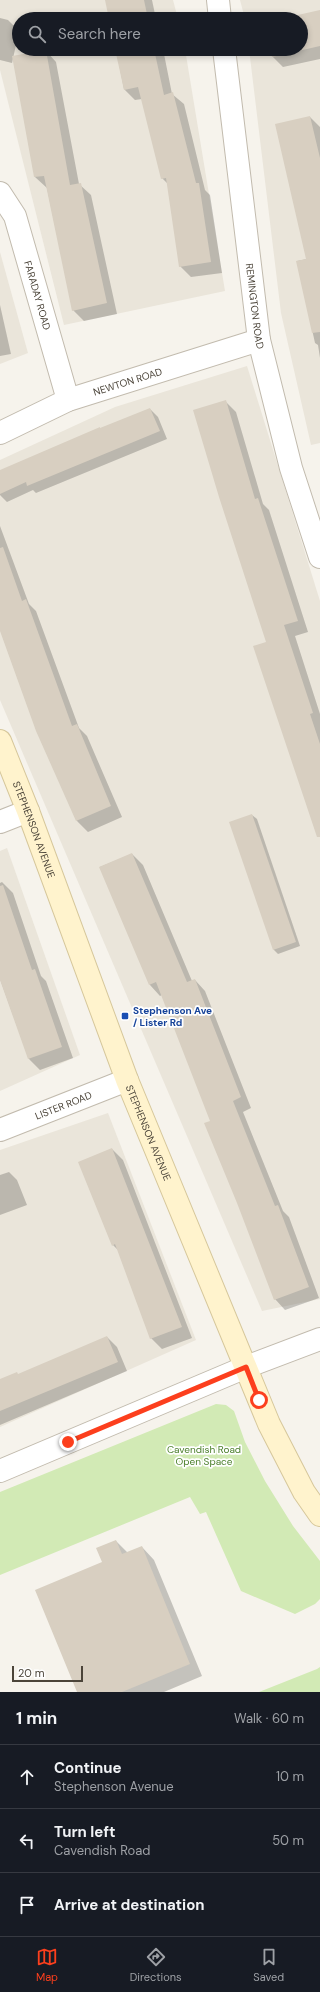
<!DOCTYPE html>
<html lang="en">
<head>
<meta charset="utf-8">
<style>
  body { margin:0; font-family:"DM Sans",sans-serif; background:#20242c; color:#f1f3f6 }
  .scale { position:absolute; left:12px; bottom:10px; width:71px; box-sizing:border-box; padding-left:4px; border:2px solid #4b4439; border-top:0; font-size:11px; line-height:14px; white-space:nowrap; color:#4b4439; -webkit-text-stroke:3px #fff; paint-order:stroke }
  .stop { position:absolute; width:12px; height:12px; margin:-9px; border:3px solid #fc3f1d; border-radius:50%; background:#fff }
  .stop.end { background:#fc3f1d; border-color:#fff; box-shadow:0 1px 4px #0008 }
  .list { margin:0; padding:0; list-style:none }
  h2 { display:flex; justify-content:space-between; align-items:center; height:52px; margin:0; padding:0 16px; font-size:17px }
  h2 small { font-size:13px; font-weight:400; color:#9ea1a6 }
  .list li { display:grid; grid-template-columns:26px 1fr auto; gap:12px; align-items:center; box-sizing:border-box; height:64px; padding:0 16px; border-top:1px solid #363941 }
  .list b { display:block; font-size:15px; white-space:nowrap }
  .list p { margin:0; font-size:13px; white-space:nowrap; color:#9ea1a6 }
  .list em { font-size:13px; font-style:normal; color:#9ea1a6 }
  .icon { flex:none; width:22px; height:22px; fill:none; stroke:currentColor; stroke-width:2; stroke-linecap:round; stroke-linejoin:round }
  .map { position:relative; flex:none; width:320px; height:1692px; overflow:hidden }
  .search { position:absolute; background:#171b24; box-shadow:0 2px 6px #0003; left:12px; right:12px; top:12px; height:44px; display:flex; align-items:center; gap:10px; box-sizing:border-box; padding:0 14px; border-radius:22px; color:#9ea1a6; font-size:15px }
  .sheet { height:244px; background:#171b24 }
  nav { display:flex; justify-content:space-around; align-items:center; box-sizing:border-box; height:56px; border-top:1px solid #363941; background:#171b24; font-size:11px; color:#9ea1a6 }
  nav a { display:grid; justify-items:center; gap:2px }
  nav .on { color:#fc3f1d }
  .map>svg:first-child { display:block }
  .residential { fill:#eae5da }
  .green { fill:#d2eab5 }
  .shadow { fill:#0003 }
  .building { fill:#d8cfc1 }
  .lines { fill:none; stroke-linecap:round; stroke-linejoin:round }
  .street-casing { stroke:#c2bbae; stroke-width:24 }
  .secondary-casing { stroke:#d6c79b; stroke-width:24 }
  .street { stroke:#fff; stroke-width:22 }
  .secondary { stroke:#fff3cd; stroke-width:22 }
  .route { stroke:#fc3f1d; stroke-width:5 }
  .transit-dot { fill:#1a4fb4; stroke:#fff; stroke-width:1.5 }
  .labels { text-anchor:middle; stroke-width:3.5; stroke-linejoin:round; paint-order:stroke }
  .street-label { font-size:10px; fill:#4b4439; stroke:#fff }
  .transit-label { font-size:10px; font-weight:bold; fill:#164399; stroke:#fff; text-anchor:start }
  .park-label { font-size:10px; fill:#4a7f2a; stroke:#fff }
</style>
</head>
<body>
<div class="map">
<svg width="320" height="1692" viewBox="0 0 320 1692">
  <rect width="100%" height="100%" fill="#f6f3ec"/>
  <g class="residential">
    <path d="M0,0H173L178,19H19V49H185L225,291L64,325L0,70Z"/>
    <path d="M240,0H320V443L311,445L281,313L249,49H301V19H245Z"/>
    <path d="M0,252L28,353L0,364Z"/>
    <path d="M247,366L320,601V1299L262,1311L0,700V460L115,407Z"/>
    <path d="M7,848L80,1055L0,1091V851Z"/>
    <path d="M108,1113L196,1340L0,1427V1150Z"/>
  </g>
  <g class="green">
    <path d="M216,1404L226,1405L234,1411L245,1442L265,1481L293,1526L320,1561V1599L315,1604L295,1614L241,1591L206,1512L200,1514L190,1497L0,1575V1492Z"/>
    <path d="M320,1667V1692H259L317,1669Z"/>
  </g>
  <g class="shadow">
    <path d="M106,0H152L156,19H110Z"/>
    <path d="M320,11V59L283,67L272,56L271,49H301V19H285Z"/>
    <path d="M0,18L8,20L19,31L12,63L0,60Z"/>
    <path d="M116,49H163L172,94L184,104L205,190L210,195L222,273L191,277L180,266L168,184L162,178L142,99L135,100L124,89Z"/>
    <path d="M46,51L56,62L79,184L91,195L117,314L84,321L73,310L47,188L35,177L13,57Z"/>
    <path d="M310,117L320,127V358L318,345L315,343L297,261L307,259Z"/>
    <path d="M0,305L11,354L0,356Z"/>
    <path d="M226,402L236,412L263,504L269,510L308,632L295,636L320,714V837L267,642Z"/>
    <path d="M150,409L158,417L167,439L36,493L33,490L7,502L0,495V471Z"/>
    <path d="M0,526L29,604L36,611L79,728L87,736L122,817L88,832L77,821L37,731L0,629Z"/>
    <path d="M252,815L257,819L300,946L278,954L274,950Z"/>
    <path d="M132,854L143,865L192,981L195,980L205,991L251,1108L243,1112L283,1211L289,1217L319,1298L285,1310L275,1299L212,1121L162,995L160,996L150,985L100,867Z"/>
    <path d="M2,882L13,893L41,976L46,981L73,1058L40,1070L29,1059L0,979V883Z"/>
    <path d="M112,1149L123,1160L192,1338L162,1349L151,1338L119,1251L113,1245Z"/>
    <path d="M9,1172L17,1180L27,1205L0,1215V1175Z"/>
    <path d="M107,1337L117,1347L127,1371L0,1425V1380L18,1375Z"/>
    <path d="M116,1541L128,1553L142,1547L154,1560L202,1676L164,1692H78L103,1563Z"/>
  </g>
  <g class="building">
    <path d="M105,0H144L148,19H109Z"/>
    <path d="M320,10V46L272,57L270,49H301V19H280Z"/>
    <path d="M115,49H154L164,95L173,92L196,183H199L211,262L179,267L166,178L161,179L138,87L124,90Z"/>
    <path d="M46,50L70,185L81,183L107,303L72,311L44,176L34,177L12,56Z"/>
    <path d="M310,116L320,158V332L312,333L296,261L306,259L275,124Z"/>
    <path d="M226,400L255,499L258,498L298,621L284,625L313,713L310,714L320,744V837H317L253,646L266,642L219,497L193,410Z"/>
    <path d="M150,408L160,431L27,486L26,482L0,494V470L100,427V428Z"/>
    <path d="M3,547L22,601L26,599L72,726L77,724L111,806L76,821L36,731L0,631V548Z"/>
    <path d="M252,814L296,942L273,950L229,822Z"/>
    <path d="M132,853L187,982L195,979L241,1097L233,1101L275,1206L278,1205L309,1287L274,1300L237,1203L204,1123L210,1121L156,982L149,985L99,867Z"/>
    <path d="M3,885L32,970L35,969L62,1047L28,1059L0,980V886Z"/>
    <path d="M112,1148L182,1327L150,1339L115,1244L112,1246L78,1162Z"/>
    <path d="M107,1336L118,1362L0,1411V1379L17,1372L18,1374Z"/>
    <path d="M116,1540L122,1554L142,1546L190,1664L122,1692H77L35,1590L102,1562L96,1548Z"/>
  </g>
  <g class="lines">
    <g class="street-casing">
      <g id="street">
        <path d="M218,0L220,19"/>
        <path id="s1" d="M224,49L259,340L291,468L320,557"/>
        <path id="s2" d="M0,193L15,216L68,400"/>
        <path id="s3" d="M0,433L68,400L259,340"/>
        <path d="M0,822L28,811"/>
        <path id="s4" d="M0,1130L127,1080"/>
        <path d="M0,1471L246,1367L320,1339"/>
      </g>
    </g>
    <g class="secondary-casing">
      <g id="secondary">
        <path id="s5" d="M0,741L28,811L127,1080L269,1424L304,1492L320,1515"/>
      </g>
    </g>
    <use href="#street" class="street"/>
    <use href="#secondary" class="secondary"/>
  </g>
  <g class="lines">
    <path class="route" d="M68,1442L246,1367L259,1400"/>
  </g>
  <rect class="transit-dot" x="121" y="1012" width="8" height="8" rx="2"/>
  <g class="labels">
    <g class="street-label">
      <text dy="4" stroke="none"><textPath href="#s2" startOffset="110">FARADAY ROAD</textPath></text>
      <text dy="4" stroke="none"><textPath href="#s1" startOffset="259">REMINGTON ROAD</textPath></text>
      <text dy="4" stroke="none"><textPath href="#s3" startOffset="138">NEWTON ROAD</textPath></text>
      <text dy="4" stroke="none"><textPath href="#s5" startOffset="95">STEPHENSON AVENUE</textPath></text>
      <text dy="4" stroke="none"><textPath href="#s4" startOffset="68">LISTER ROAD</textPath></text>
      <text dy="4" stroke="none"><textPath href="#s5" startOffset="419">STEPHENSON AVENUE</textPath></text>
    </g>
    <g class="transit-label">
      <text x="133" y="1014">Stephenson Ave<tspan x="133" dy="12">/ Lister Rd</tspan></text>
    </g>
    <g class="park-label">
      <text x="204" y="1453">Cavendish Road<tspan x="204" dy="12">Open Space</tspan></text>
    </g>
  </g>
</svg>
<div class="scale">20 m</div>
<div class="stop" style="left:259px;top:1400px"></div>
<div class="stop end" style="left:68px;top:1442px"></div>
<div class="search"><svg class="icon" aria-label="search" viewBox="0 0 24 24"><circle cx="10" cy="10" r="6"/><path d="M15 15l6 6"/></svg>Search here</div>
</div>
<section class="sheet">
<h2>1 min<small>Walk · 60 m</small></h2>
<ul class="list">
<li><svg class="icon" aria-label="ahead" viewBox="0 0 24 24"><path d="M12 20V5M6 11l6-6 6 6"/></svg><div><b>Continue</b><p>Stephenson Avenue</p></div><em>10 m</em></li>
<li><svg class="icon" aria-label="left" viewBox="0 0 24 24"><path d="M17 20v-9H6M10 6l-5 5 5 5"/></svg><div><b>Turn left</b><p>Cavendish Road</p></div><em>50 m</em></li>
<li><svg class="icon" aria-label="arrive" viewBox="0 0 24 24"><path d="M6 21V4h12l-3 4 3 4H6"/></svg><div><b>Arrive at destination</b></div></li>
</ul>
</section>
<nav>
<a class="on"><svg class="icon" aria-label="map" viewBox="0 0 24 24"><path d="M3 6l6-2 6 2 6-2v14l-6 2-6-2-6 2zM9 4v14M15 6v14"/></svg>Map</a>
<a><svg class="icon" aria-label="directions" viewBox="0 0 24 24"><path d="M12 3l9 9-9 9-9-9zM9 14v-3h6M13 9l2 2-2 2"/></svg>Directions</a>
<a><svg class="icon" aria-label="saved" viewBox="0 0 24 24"><path d="M7 4h10v16l-5-4-5 4z"/></svg>Saved</a>
</nav>
</body>
</html>
